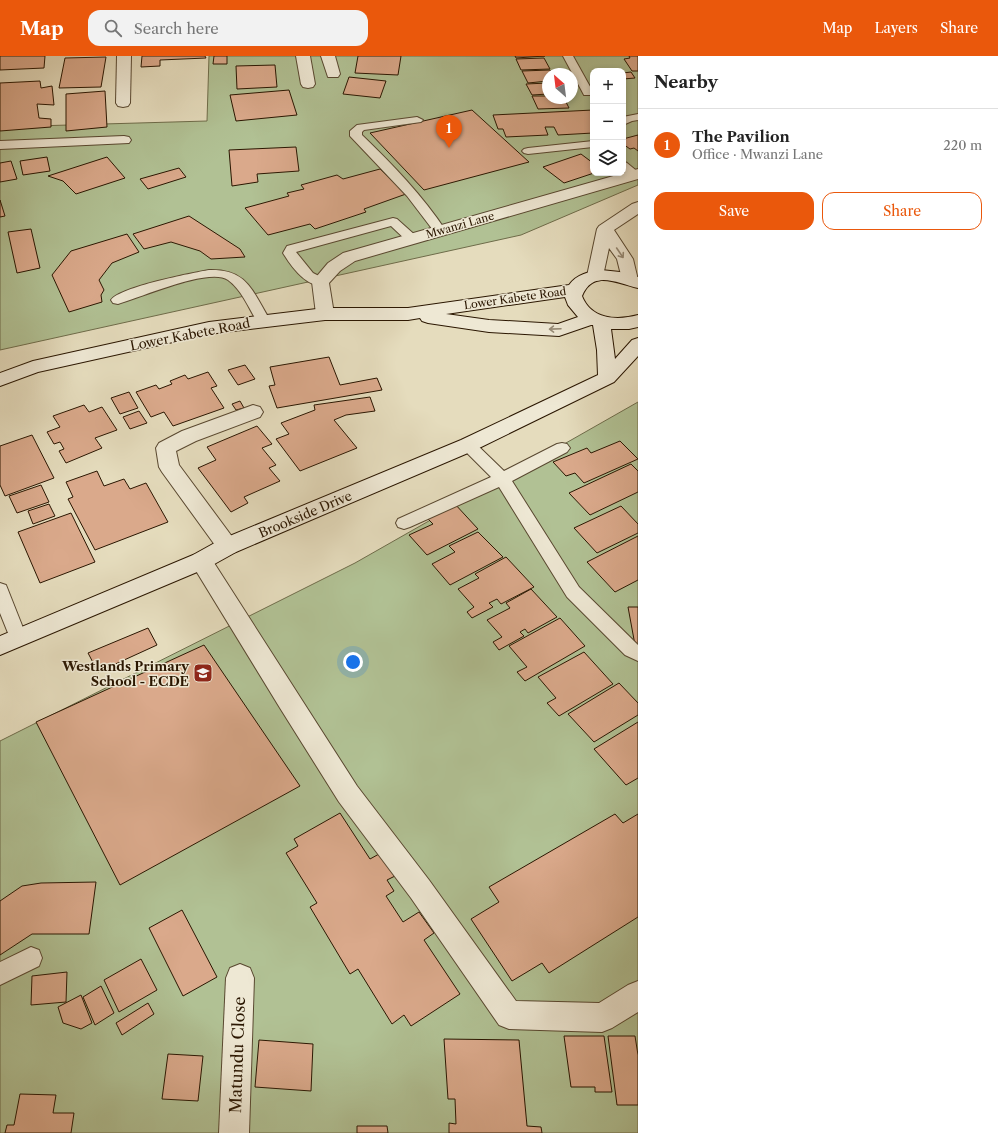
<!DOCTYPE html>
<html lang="en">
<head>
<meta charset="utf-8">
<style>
  body { margin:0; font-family:"Libre Caslon Text",serif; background:#f2f2f2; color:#222 }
  .controls { position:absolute; right:12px; top:12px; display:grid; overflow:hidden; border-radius:8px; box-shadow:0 2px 6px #0003 }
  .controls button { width:36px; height:36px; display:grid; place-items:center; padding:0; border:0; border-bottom:1px solid #e0e0e0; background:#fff; color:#222; font:20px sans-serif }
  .compass { position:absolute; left:542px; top:12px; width:36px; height:36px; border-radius:50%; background:#fff; box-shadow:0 2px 6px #0003; rotate:332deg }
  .you { position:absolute; left:353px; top:606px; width:14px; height:14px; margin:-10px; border:3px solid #fff; border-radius:50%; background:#1a73e8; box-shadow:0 0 0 6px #1a73e833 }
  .badge { display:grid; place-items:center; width:26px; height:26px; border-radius:50%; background:#ea580c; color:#fff; font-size:13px; font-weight:700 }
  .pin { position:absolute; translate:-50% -33px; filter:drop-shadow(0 1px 2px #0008) }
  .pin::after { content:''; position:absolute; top:21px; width:14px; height:12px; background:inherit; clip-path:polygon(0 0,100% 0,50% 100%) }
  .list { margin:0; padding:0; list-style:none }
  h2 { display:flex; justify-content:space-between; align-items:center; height:52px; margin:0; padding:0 16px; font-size:17px }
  h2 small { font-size:13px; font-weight:400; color:#767676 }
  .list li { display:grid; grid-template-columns:26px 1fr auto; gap:12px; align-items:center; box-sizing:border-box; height:72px; padding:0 16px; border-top:1px solid #e0e0e0 }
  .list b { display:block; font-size:15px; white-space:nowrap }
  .list p { margin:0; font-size:13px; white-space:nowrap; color:#767676 }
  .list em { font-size:13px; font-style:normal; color:#767676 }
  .actions { display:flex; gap:8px; padding:12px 16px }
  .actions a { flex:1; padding:9px 0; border:1px solid #ea580c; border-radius:12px; text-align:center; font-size:14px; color:#ea580c }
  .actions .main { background:#ea580c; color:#fff }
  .icon { flex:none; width:22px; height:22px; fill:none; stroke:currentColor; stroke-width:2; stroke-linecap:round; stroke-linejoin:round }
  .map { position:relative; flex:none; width:638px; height:1077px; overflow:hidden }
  header { display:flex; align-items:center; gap:24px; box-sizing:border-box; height:56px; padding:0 20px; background:#ea580c; color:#fff }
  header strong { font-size:19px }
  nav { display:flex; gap:22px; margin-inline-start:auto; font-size:14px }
  .search { width:280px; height:36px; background:#f2f2f2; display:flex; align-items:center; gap:10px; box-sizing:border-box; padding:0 14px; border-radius:12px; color:#767676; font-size:15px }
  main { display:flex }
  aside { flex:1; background:#fff }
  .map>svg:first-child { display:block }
  .green { fill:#b1c194; stroke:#6e6c4a; fill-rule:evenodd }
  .building { fill:#daa98b; stroke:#2a1601 }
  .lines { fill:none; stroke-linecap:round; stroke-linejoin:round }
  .lane-casing { stroke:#594830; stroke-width:2 }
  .street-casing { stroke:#594830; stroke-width:2 }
  .secondary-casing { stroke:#2a1601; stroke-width:2 }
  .lane { fill:#eee8d4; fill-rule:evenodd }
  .street { fill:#eee8d4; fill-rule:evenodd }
  .secondary { fill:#eee8d4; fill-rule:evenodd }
  .oneway { stroke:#968a75 }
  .labels { text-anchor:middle; stroke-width:3; stroke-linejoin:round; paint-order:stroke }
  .far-street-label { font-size:11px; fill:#2a1601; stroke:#eee8d4 }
  .street-label { font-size:13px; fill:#2a1601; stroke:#eee8d4 }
  .poi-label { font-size:13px; font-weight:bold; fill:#2a1601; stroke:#eee8d4; text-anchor:end }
  .near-street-label { font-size:16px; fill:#2a1601; stroke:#eee8d4 }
</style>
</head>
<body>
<header>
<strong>Map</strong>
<div class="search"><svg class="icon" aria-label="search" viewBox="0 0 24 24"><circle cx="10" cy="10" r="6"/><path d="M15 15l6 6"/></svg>Search here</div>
<nav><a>Map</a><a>Layers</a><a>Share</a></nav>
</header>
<main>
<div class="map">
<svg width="638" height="1077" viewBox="0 0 638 1077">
  <rect width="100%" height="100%" fill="#e5dcbd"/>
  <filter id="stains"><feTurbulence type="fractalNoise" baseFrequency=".005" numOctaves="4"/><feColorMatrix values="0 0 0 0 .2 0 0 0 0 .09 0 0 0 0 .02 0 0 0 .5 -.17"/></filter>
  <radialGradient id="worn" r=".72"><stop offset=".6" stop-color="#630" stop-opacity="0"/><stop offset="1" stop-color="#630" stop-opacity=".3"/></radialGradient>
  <g class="green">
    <path d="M209,0H638V129L521,179L0,294V71L207,65ZM593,15H623V117H593ZM548,18H572V42H548Z"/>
    <path d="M638,346V1077H0V685L355,507Z"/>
  </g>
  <g class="building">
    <path d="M0,0H45L44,12L0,14Z"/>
    <path d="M142,0H205L206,2L160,4V10L141,11Z"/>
    <path d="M214,0H227V8H213Z"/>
    <path d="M358,0H401L398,19L355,17Z"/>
    <path d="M515,0H545L516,2Z"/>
    <path d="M629,0H638V15H632L624,3L630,2Z"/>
    <path d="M106,1L101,31L59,32L65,2Z"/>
    <path d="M544,2L550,13L521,14L516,3Z"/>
    <path d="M275,9L277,31L237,33L236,10Z"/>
    <path d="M550,14L552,18H548V25L528,27L522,15Z"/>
    <path d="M631,16L635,22L623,23V17Z"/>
    <path d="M349,21L386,25L380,42L343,38Z"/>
    <path d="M40,25L41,32L52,30L54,49L37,48L39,62L51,63V71L0,75V27Z"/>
    <path d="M548,27V38L532,39L526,28Z"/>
    <path d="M289,34L297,59L236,65L230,39Z"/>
    <path d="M105,35L107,71L66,75V38Z"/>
    <path d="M532,40H548V42H564L569,52L538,53Z"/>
    <path d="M472,54L529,106L424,134L370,77Z"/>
    <path d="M593,54V77L558,79L554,71H545L548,79L506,81L503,73H498L493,59Z"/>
    <path d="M638,79V95L634,92L630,93L623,88V83Z"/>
    <path d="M296,91L299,115L257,118L258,126L232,130L229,94Z"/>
    <path d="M581,98L593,107L594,117L564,127L543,111Z"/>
    <path d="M47,101L50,115L23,119L20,105Z"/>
    <path d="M107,101L125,122L76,138L63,125L48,120Z"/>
    <path d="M11,105L17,123L0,126V107Z"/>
    <path d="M179,112L186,121L148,133L140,123Z"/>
    <path d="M380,113L406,138L364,153L366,156L315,173L310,168L268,179L245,152L289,140L287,137L304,133L301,129L337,119L343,123Z"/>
    <path d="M0,144L5,160L0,161Z"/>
    <path d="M189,160L240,193L245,201L211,203L200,195L171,186L144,193L133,178Z"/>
    <path d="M31,173L40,212L17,217L8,176Z"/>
    <path d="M127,178L139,196L112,207L99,224L104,234L101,239L102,246L69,256L52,219L71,195Z"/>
    <path d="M329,301L340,329L377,322L382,334L277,352L269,330L275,329L270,311Z"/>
    <path d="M245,309L255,323L238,329L228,314Z"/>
    <path d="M208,316L217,330L211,332L224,352L173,370L164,356L151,361L136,336L156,329L159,333L172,328L170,325L185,319L188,323Z"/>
    <path d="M129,336L138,352L120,358L111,342Z"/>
    <path d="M370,341L375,355L346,359L334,364L357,392L300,415L276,383L289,378L281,367L315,354L314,349Z"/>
    <path d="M240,345L244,352L236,354L232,348Z"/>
    <path d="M84,349L89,356L102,351L117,374L95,382L102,392L66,407L59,395L64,393L60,386L54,388L47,376L60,371L53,360Z"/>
    <path d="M139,355L147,367L130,373L123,361Z"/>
    <path d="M257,370L272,388L262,392L276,409L269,412L280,425L244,441L248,447L231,456L198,412L216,404L207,391Z"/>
    <path d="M32,379L54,422L5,440L0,429V390Z"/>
    <path d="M620,385L638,403L584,427L575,417L566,420L553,406L587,392L591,397Z"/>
    <path d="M631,408L638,415V436L590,459L569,437Z"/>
    <path d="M97,415L104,430L124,423L130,433L146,427L168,466L95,494L68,443L73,441L66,426Z"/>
    <path d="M41,429L49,446L17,457L9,440Z"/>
    <path d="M454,447L478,473L427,499L409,479L433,468L426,461Z"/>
    <path d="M49,448L55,460L33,468L28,455Z"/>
    <path d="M621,450L638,468V477L597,497L574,472Z"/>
    <path d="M71,457L95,506L40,527L18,476Z"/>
    <path d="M478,476L503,501L450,529L432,508L455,496L449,490Z"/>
    <path d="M638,480V524L615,536L587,506Z"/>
    <path d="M506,501L534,531L501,548L497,543L489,547L493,551L472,562L467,556L474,551L458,533L479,522L475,518Z"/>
    <path d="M531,533L557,561L528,577L525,573L520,576L524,580L499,594L493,586L502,581L487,564L510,552L506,547Z"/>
    <path d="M628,551H638V589H635Z"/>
    <path d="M560,562L585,590L525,625L517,616L527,611L509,590Z"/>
    <path d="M148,572L157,589L98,616L88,597Z"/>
    <path d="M204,589L300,730L120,829L36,666Z"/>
    <path d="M584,596L613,628L559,660L547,647L556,642L538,621Z"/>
    <path d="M619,627L638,647V659L594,686L568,658Z"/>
    <path d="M638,666V722L626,729L594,693Z"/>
    <path d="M340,757L370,803L379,798L395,820L387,824L394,835L386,840L403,866L419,856L434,877L424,884L460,938L411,970L404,959L392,968L358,913L350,918L310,851L317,847L286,797L298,790L294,783Z"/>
    <path d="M615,758L623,767L638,758V861L549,917L542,907L512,925L471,863L499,846L489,831Z"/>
    <path d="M96,826L89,878H32L0,899V845L22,830L41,827Z"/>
    <path d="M182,854L217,921L183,940L149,872Z"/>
    <path d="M141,903L157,934L119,956L104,924Z"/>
    <path d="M67,916L66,946L31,949L32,920Z"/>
    <path d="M101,930L114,957L95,969L83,941Z"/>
    <path d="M81,939L92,967L81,973L63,967L58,951Z"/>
    <path d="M148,947L154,958L122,979L116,967Z"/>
    <path d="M564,980H604L612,1036H595V1031H571Z"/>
    <path d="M608,980H635L638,999V1049H617Z"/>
    <path d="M444,983L519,984L527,1070L541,1071L542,1077H449V1067L456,1068L455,1043H448Z"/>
    <path d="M259,984L313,988L311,1035L255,1031Z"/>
    <path d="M168,998L203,1000L198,1045L162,1043Z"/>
    <path d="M20,1038L56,1039L53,1057H74L71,1077H5L7,1069H14Z"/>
    <path d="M357,1070H387L388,1077H357Z"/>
  </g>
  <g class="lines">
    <g class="lane-casing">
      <g id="lane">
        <path d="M563,0H573L593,36L592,39H584Z"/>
        <path d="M638,58V64L632,65L623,69V61Z"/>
        <path d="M417,61L423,64L421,66L364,74L362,76V79C393,109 422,139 446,175L444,178H436L407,140L350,80V75L357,69Z"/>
        <path d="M593,85V91L528,98L524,97L522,95L524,93L528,92Z"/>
        <path d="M623,105L627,107L638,116V122H631L623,115Z"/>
        <path d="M393,162L397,163L416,180L418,183L416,186H408L391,170L296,196L313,217L325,223L327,226L325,229C307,233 291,210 283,197L287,190Z"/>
        <path d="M209,214C248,213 252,235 270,264L268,267L263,268L258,267C249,253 242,234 228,224C209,211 140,242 118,248L113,247L111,244C120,231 192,217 209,214Z"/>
        <path d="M468,384L473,385L504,415L557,388L562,387L567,388L570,392L567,396L512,425L579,531L638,589V605L625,599L567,541L499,431L410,471L404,473L398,471L396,467L398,463L491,421L463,393L460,389L463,385Z"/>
        <path d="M0,527L6,529L8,534L27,582L24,587L18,589L12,587L0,557Z"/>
        <path d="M31,891L39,894L42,902L39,910L0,929V906Z"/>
      </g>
    </g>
    <g class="street-casing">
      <g id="street">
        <path d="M117,0H131L130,47L128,50L123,51L118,50L116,47Z"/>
        <path d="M296,0H310L315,28L313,31L308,32L303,31L301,28Z"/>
        <path d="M321,0H335L340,18L338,21H328Z"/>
        <path d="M124,80L129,81L131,84L129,87L0,93V85Z"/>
        <path d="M638,113V123L355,205L340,215L329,227L334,258L331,262L325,264L319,262L316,258L312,226L328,207L343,197Z"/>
        <path d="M638,146V158L614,174L633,203L638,224L636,227L630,228L624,227L622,223L617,203L609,192L603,220L601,224L595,225L589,224L587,220L597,173L599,170L632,148Z"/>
        <path d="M253,349L260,351L263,356L260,361L196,385L176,395L179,409L239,490L236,496L228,498L220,496L162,416L159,411L156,392L159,387L182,375Z"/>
        <path d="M201,497L209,499L357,730L429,824L516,945L599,947L628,929L638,925V956L612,972L602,976L509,973L499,969L411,842L339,746L280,652L190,505L193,499Z"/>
        <path d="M240,908L250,912L254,922L249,1077H219L226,922L230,912Z"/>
      </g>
    </g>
    <g class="secondary-casing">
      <path id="secondary" d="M601,214L620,216L638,221V232C617,227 593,213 582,240C591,263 616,265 638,259V271L629,273H611L615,303L632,284L638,282V300L614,326L475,394L236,496L209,511L0,599V580L193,499L220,484L461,384L598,319L597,294L593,269H591L559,280L489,276L428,267L422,265L420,262L408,264H325L209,278L38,316L0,330V317L33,305L209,266L325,252H408L569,229C577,218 588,216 601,214ZM565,241L568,249L578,261L558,268L489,264L446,258Z"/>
    </g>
    <use href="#lane" class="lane"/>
    <use href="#street" class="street"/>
    <use href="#secondary" class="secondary"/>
  </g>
  <defs><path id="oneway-shaft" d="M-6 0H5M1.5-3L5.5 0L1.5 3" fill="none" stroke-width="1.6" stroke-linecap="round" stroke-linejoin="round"/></defs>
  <g class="oneway">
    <use href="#oneway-shaft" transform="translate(620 197) rotate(56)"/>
    <use href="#oneway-shaft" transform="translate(555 273) rotate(178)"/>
  </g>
  <defs>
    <g id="school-square" transform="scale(1)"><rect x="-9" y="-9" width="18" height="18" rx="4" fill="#8f2418" stroke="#eee8d4"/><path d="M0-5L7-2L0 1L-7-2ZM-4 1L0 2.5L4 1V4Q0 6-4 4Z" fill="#fff"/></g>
  </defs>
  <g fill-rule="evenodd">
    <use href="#school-square" x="203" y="617"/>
  </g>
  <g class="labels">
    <g class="far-street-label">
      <text transform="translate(460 169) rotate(-16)" y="4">Mwanzi Lane</text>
      <text transform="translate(515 242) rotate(-8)" y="4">Lower Kabete Road</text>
    </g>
    <g class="street-label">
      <text transform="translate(190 278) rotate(-11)" y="5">Lower Kabete Road</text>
      <text transform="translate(305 458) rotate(-23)" y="5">Brookside Drive</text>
    </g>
    <g class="poi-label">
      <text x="189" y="615">Westlands Primary<tspan x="189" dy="15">School - ECDE</tspan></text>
    </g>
    <g class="near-street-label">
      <text transform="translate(237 999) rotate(-88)" y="6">Matundu Close</text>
    </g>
  </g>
  <rect width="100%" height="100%" filter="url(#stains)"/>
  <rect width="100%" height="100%" fill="url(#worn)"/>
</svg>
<div class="controls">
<button>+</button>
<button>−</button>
<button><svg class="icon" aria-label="layers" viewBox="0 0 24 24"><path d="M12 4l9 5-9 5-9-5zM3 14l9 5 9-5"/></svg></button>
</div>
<svg class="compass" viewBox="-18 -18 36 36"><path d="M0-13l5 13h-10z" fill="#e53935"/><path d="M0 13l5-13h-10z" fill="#767676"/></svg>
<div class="you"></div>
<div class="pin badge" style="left:449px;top:92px">1</div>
</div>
<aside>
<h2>Nearby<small></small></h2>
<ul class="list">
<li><span class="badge">1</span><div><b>The Pavilion</b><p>Office · Mwanzi Lane</p></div><em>220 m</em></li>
</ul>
<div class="actions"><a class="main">Save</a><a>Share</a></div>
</aside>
</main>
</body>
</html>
